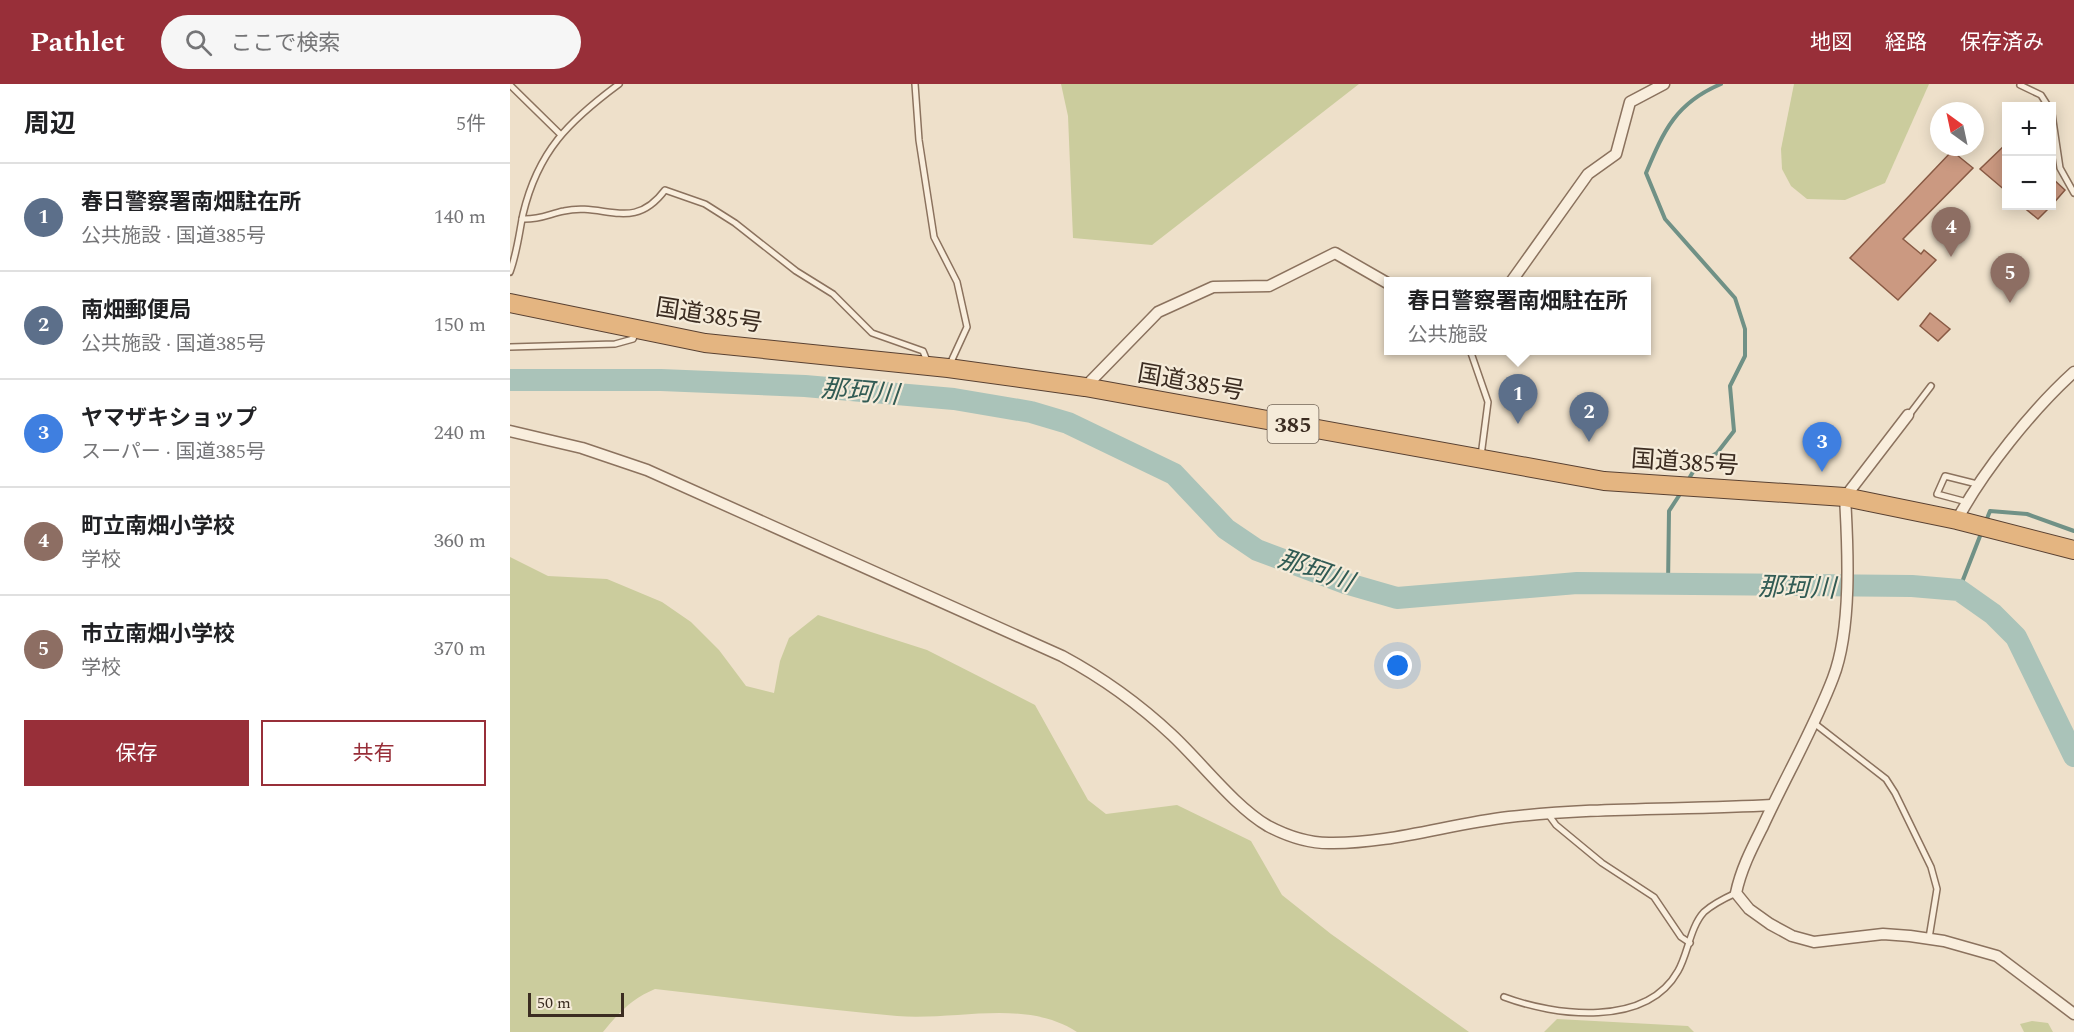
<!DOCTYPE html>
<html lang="ja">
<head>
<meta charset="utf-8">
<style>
  body { margin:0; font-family:Spectral,"Noto Sans JP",serif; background:#f6f6f6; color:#202124 }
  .controls { position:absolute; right:18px; top:18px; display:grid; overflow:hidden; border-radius:0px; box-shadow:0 3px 15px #0003 }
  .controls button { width:54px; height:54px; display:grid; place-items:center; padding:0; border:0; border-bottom:2px solid #e0e0e0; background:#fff; color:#202124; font:30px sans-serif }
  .compass { position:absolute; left:1420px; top:18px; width:54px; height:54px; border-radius:50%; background:#fff; box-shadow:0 3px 15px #0003; rotate:327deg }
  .scale { position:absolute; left:18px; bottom:15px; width:96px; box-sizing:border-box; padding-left:6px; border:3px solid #3b2c21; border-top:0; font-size:16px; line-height:21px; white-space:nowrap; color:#3b2c21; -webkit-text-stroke:4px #f5ebd9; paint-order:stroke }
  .you { position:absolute; left:888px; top:582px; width:21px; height:21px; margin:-15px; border:4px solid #fff; border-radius:50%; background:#1a73e8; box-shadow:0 0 0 9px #1a73e833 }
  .badge { display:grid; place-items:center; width:39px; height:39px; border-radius:50%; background:#982f39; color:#fff; font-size:20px; font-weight:700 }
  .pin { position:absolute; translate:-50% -50px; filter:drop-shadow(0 2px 3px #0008) }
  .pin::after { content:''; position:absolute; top:32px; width:21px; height:18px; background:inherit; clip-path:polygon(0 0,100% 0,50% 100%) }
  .popup { position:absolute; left:874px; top:193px; width:267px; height:78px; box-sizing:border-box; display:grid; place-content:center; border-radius:0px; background:#fff; filter:drop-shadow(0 2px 4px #0005); font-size:20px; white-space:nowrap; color:#757577 }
  .popup b { font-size:22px; color:#202124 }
  .popup::after { content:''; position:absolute; left:50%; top:100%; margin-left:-12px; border:12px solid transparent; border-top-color:#fff }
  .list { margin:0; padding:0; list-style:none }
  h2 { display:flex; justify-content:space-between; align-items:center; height:78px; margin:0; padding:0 24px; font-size:26px }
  h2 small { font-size:20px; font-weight:400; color:#757577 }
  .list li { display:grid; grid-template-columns:39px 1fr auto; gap:18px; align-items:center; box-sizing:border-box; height:108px; padding:0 24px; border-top:2px solid #e0e0e0 }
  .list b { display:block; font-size:22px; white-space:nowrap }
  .list p { margin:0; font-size:20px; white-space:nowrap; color:#757577 }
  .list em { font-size:20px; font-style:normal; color:#757577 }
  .actions { display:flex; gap:12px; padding:18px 24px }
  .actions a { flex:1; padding:14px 0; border:2px solid #982f39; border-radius:0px; text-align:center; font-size:21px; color:#982f39 }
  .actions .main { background:#982f39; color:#fff }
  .icon { flex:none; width:33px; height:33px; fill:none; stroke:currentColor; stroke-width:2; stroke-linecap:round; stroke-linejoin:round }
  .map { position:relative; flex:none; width:1564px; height:948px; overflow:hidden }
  header { display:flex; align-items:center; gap:36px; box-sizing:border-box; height:84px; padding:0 30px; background:#982f39; color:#fff }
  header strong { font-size:28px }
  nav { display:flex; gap:33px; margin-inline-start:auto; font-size:21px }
  .search { width:420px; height:54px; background:#f6f6f6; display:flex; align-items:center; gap:15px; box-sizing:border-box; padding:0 21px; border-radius:33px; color:#757577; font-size:22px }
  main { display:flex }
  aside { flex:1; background:#fff }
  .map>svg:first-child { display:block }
  .green { fill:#cbcc9d }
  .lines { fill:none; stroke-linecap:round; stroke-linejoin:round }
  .stream { stroke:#709186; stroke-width:4 }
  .river { stroke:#aac3b9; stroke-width:22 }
  .building { fill:#cb9981; stroke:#895a44; stroke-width:1.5 }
  .service-casing { stroke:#8b725e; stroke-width:8 }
  .minor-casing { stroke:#8b725e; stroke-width:13 }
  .trunk-casing { stroke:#594132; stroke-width:20 }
  .service { stroke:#f9eedd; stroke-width:5 }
  .minor { stroke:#f9eedd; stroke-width:10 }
  .trunk { stroke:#e4b581; stroke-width:18 }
  .labels { text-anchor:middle; stroke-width:4.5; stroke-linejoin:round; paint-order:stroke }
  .shield { fill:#f5ebd9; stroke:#736558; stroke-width:1.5 }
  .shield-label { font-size:22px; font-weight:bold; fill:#3b2c21 }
  .street-label { font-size:24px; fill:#3b2c21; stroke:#f5ebd9 }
  .water-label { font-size:26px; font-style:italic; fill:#315b54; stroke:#f5ebd9 }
</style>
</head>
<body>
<header>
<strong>Pathlet</strong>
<div class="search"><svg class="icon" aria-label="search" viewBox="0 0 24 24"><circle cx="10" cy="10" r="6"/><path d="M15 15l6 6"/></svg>ここで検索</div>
<nav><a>地図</a><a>経路</a><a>保存済み</a></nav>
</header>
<main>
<aside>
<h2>周辺<small>5件</small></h2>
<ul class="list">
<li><span class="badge" style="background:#5c6f8a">1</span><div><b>春日警察署南畑駐在所</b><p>公共施設 · 国道385号</p></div><em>140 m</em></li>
<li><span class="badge" style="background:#5c6f8a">2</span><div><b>南畑郵便局</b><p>公共施設 · 国道385号</p></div><em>150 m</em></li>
<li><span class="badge" style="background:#3f7fe0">3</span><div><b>ヤマザキショップ</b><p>スーパー · 国道385号</p></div><em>240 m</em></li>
<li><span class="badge" style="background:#8d6e63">4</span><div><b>町立南畑小学校</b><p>学校</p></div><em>360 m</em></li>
<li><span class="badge" style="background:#8d6e63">5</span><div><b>市立南畑小学校</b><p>学校</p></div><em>370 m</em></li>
</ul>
<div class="actions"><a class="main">保存</a><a>共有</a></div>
</aside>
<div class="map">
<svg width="1564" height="948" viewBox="0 0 1564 948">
  <rect width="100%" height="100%" fill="#eee0ca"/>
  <g class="green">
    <path d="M551,0H849L642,161L563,154L558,32Z"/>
    <path d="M1284,0H1419L1375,99L1335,116L1297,115L1281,102L1272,85L1271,65Z"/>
    <path d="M0,473L38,492L97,495L152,518L181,538L209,566L236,602L264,609L270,577L279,554L308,531L417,566L525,621L578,716L596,730L667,721L741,757L772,811L821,850L959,948H567C515,914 446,937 387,932C307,925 226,914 145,905C123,914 108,929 93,948H0Z"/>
    <path d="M1047,935L1178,942L1184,948H1034Z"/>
    <path d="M1522,937L1538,939L1543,948H1514L1510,940Z"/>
  </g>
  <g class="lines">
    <g class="stream">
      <path d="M1177,398L1187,381L1207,369L1224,347L1220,302L1235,272V245L1225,214L1155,135L1136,89C1154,46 1166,19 1211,0"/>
      <path d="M1476,437L1480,427L1517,430L1564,447"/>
      <path d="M1158,502L1159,427L1172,407"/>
      <path d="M1449,506L1472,447"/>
    </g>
    <path class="river" d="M0,296H151L295,302L444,315L521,328L558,339L664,390L716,445L747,466L835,499L887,514L1067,499L1402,502L1449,506L1483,530L1506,553L1564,672"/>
  </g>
  <g class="building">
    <path d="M1497,59V108L1470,85Z"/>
    <path d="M1442,67L1463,84L1393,155L1411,170L1414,166L1426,176L1388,216L1340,174Z"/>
    <path d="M1542,94L1555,106L1542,121Z"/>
    <path d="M1512,122H1541L1528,135Z"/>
    <path d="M1420,229L1440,245L1428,257L1410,242Z"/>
  </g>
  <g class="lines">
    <g class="service-casing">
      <g id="service">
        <path d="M405,0L409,56L424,153L447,198L457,243L440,280"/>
        <path d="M0,1L50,50"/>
        <path d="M1510,1L1531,11L1538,22"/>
        <path d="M1542,30L1550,84L1564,109"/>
        <path d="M12,135C29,136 39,130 54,127C94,118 123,149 155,106L195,120L225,139L286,187L323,210L362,249L413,267L417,277"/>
        <path d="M0,188C7,169 9,150 13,130C28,67 59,37 109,0"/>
        <path d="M0,263L105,260L123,255L126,248"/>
        <path d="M960,266L978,318L971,372"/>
        <path d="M1399,331L1421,302"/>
        <path d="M1457,418L1427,410L1435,392L1467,400"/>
        <path d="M1304,639L1376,695L1385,709L1421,783L1427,805L1419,854"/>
        <path d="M1038,730L1046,741L1092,779L1144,813L1171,853L1180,859"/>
        <path d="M994,913C1045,932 1136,944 1168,887C1178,870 1180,843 1194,828C1203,820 1215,814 1226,809"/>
      </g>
    </g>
    <g class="minor-casing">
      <g id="minor">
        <path d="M1001,198L1078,90L1106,70L1120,18L1154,0"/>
        <path d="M575,303L648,228L703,203L759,202L825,169L879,200"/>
        <path d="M1398,331L1335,413C1338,464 1342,545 1323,594C1304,644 1276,692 1253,742C1242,764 1231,785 1226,809L1239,825L1260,840L1282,852L1304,858L1373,850L1400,852L1434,857L1487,872L1564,930"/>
        <path d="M0,347L72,364L137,386L552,572C591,593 630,621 662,651C691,678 725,723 758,742C777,752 797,759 819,759C879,760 939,740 999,733C1086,723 1174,726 1262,721"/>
        <path d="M1447,436C1473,387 1523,325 1564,288"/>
      </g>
    </g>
    <g class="trunk-casing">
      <path id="trunk" d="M0,219L195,259L438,284L575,303L1094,397L1335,413L1447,436L1564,466"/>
    </g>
    <use href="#service" class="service"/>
    <use href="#minor" class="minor"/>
    <use href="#trunk" class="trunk"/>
  </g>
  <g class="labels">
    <rect class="shield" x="757.5" y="321" width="51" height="38" rx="4.5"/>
    <g class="shield-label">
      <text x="783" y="348">385</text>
    </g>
    <g class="street-label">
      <text transform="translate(199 231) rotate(9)" y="8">国道385号</text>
      <text transform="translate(681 298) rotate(10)" y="8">国道385号</text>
      <text transform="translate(1175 378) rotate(4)" y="8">国道385号</text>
    </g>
    <g class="water-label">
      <text transform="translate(350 307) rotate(5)" y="9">那珂川</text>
      <text transform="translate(806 486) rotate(19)" y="9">那珂川</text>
      <text transform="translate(1287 503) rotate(1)" y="9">那珂川</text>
    </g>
  </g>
</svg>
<div class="controls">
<button>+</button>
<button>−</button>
</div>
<svg class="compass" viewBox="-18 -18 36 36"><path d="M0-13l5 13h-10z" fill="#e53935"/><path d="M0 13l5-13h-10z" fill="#757577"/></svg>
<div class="scale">50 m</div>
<div class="you"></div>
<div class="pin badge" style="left:1008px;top:340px;background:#5c6f8a">1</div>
<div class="popup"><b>春日警察署南畑駐在所</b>公共施設</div>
<div class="pin badge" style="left:1079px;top:358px;background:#5c6f8a">2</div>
<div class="pin badge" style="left:1312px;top:388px;background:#3f7fe0">3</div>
<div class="pin badge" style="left:1441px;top:173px;background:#8d6e63">4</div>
<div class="pin badge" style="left:1500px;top:219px;background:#8d6e63">5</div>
</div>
</main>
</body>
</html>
